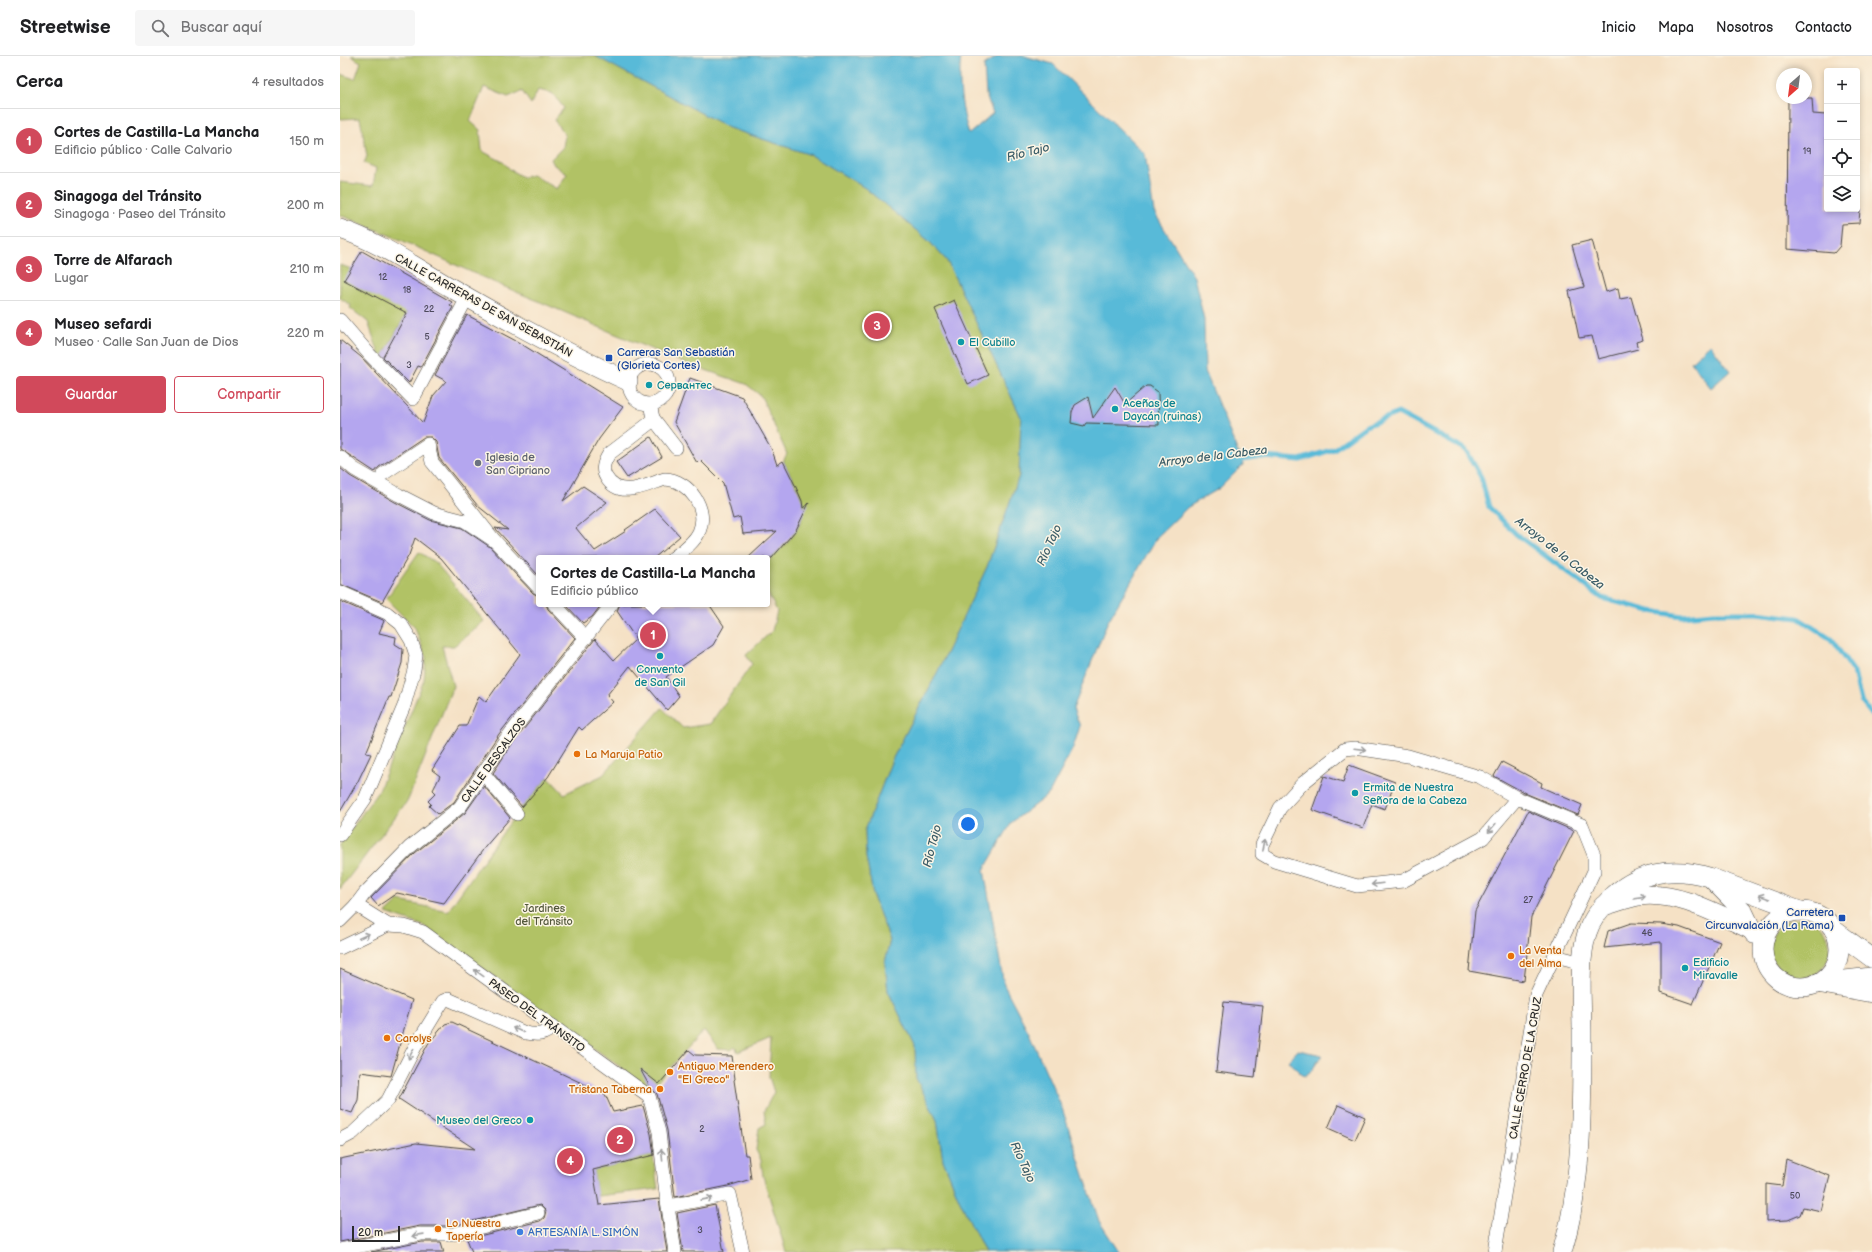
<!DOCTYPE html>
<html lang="es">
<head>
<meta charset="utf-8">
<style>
  body { margin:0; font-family:"Balsamiq Sans",sans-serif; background:#f6f6f6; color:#202124 }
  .controls { position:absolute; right:12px; top:12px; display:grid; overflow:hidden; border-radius:4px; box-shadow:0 2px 6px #0003 }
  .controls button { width:36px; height:36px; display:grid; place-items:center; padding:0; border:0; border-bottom:1px solid #e0e0e0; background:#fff; color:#202124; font:20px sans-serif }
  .compass { position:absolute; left:1436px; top:12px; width:36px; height:36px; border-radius:50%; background:#fff; box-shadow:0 2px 6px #0003; rotate:208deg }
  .scale { position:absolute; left:12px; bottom:10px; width:48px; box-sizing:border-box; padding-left:4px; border:2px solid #2b2b2b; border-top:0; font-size:11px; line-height:14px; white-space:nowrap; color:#2b2b2b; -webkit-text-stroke:3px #fcf5e5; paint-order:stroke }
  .you { position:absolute; left:628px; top:768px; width:14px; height:14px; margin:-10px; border:3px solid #fff; border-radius:50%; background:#1a73e8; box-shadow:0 0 0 6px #1a73e833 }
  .badge { display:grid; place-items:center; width:26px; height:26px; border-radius:50%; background:#d1495b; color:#fff; font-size:13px; font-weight:700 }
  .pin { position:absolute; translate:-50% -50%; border:2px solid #fff; box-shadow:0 1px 4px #0006 }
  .popup { position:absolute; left:196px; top:499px; width:234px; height:52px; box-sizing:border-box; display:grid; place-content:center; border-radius:4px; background:#fff; filter:drop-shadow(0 1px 3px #0005); font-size:13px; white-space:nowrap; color:#757577 }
  .popup b { font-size:15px; color:#202124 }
  .popup::after { content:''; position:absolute; left:50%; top:100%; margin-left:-8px; border:8px solid transparent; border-top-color:#fff }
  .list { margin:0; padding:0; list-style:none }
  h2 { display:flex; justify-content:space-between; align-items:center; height:52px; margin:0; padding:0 16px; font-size:17px }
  h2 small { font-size:13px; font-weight:400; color:#757577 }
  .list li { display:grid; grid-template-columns:26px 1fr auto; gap:12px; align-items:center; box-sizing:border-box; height:64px; padding:0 16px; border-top:1px solid #e0e0e0 }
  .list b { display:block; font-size:15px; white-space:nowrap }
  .list p { margin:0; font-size:13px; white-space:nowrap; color:#757577 }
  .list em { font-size:13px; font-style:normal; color:#757577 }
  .actions { display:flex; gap:8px; padding:12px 16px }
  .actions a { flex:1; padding:9px 0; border:1px solid #d1495b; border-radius:4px; text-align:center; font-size:14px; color:#d1495b }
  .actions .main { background:#d1495b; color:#fff }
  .icon { flex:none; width:22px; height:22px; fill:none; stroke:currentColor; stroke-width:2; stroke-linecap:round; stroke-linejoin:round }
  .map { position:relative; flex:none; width:1532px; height:1196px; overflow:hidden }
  header { display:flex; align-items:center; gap:24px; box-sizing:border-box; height:56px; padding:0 20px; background:#fff; border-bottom:1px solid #e0e0e0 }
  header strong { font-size:19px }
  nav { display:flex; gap:22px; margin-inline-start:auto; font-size:14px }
  .search { width:280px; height:36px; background:#f6f6f6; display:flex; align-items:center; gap:10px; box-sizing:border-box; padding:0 14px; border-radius:4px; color:#757577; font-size:15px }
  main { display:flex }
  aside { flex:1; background:#fff }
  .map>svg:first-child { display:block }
  .green { fill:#b1c265; stroke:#6e7648; fill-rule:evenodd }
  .water { fill:#59bad8; stroke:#427282 }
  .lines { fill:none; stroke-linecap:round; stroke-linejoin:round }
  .stream { stroke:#59bad8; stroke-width:5 }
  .building { fill:#b4a6ef }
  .street-casing { stroke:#494642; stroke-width:14 }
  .secondary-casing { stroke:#494642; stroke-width:20 }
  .street { stroke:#fff; stroke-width:13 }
  .secondary { stroke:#fff; stroke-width:19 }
  .oneway { stroke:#a0a0a0 }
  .culture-dot { fill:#0f9aa8; stroke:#fcf5e5; stroke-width:1.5 }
  .transit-dot { fill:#1a4fb4; stroke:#fcf5e5; stroke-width:1.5 }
  .worship-dot { fill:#6b7280; stroke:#fcf5e5; stroke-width:1.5 }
  .food-dot { fill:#e8710a; stroke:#fcf5e5; stroke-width:1.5 }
  .shop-dot { fill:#3f7fe0; stroke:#fcf5e5; stroke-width:1.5 }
  .labels { text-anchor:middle; stroke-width:3; stroke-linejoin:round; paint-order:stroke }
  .number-label { font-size:9px; fill:#4d4a5c }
  .street-label { font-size:11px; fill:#2b2b2b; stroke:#fcf5e5 }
  .culture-label { font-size:11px; fill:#0d838f; stroke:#fcf5e5; text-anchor:start }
  .transit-label { font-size:11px; fill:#164399; stroke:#fcf5e5; text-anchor:start }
  .worship-label { font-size:11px; fill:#5b616d; stroke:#fcf5e5; text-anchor:start }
  .food-label { font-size:11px; fill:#c56008; stroke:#fcf5e5; text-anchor:start }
  .park-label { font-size:11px; fill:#53583c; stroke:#fcf5e5 }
  .shop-label { font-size:11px; fill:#366cbe; stroke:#fcf5e5; text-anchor:start }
  .water-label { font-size:12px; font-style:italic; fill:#3b5d68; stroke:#fcf5e5 }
</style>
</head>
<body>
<header>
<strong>Streetwise</strong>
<div class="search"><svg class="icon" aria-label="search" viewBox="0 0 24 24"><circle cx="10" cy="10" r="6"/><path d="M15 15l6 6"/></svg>Buscar aquí</div>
<nav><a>Inicio</a><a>Mapa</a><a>Nosotros</a><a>Contacto</a></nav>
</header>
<main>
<aside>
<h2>Cerca<small>4 resultados</small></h2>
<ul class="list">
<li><span class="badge">1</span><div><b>Cortes de Castilla-La Mancha</b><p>Edificio público · Calle Calvario</p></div><em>150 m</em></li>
<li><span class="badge">2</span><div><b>Sinagoga del Tránsito</b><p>Sinagoga · Paseo del Tránsito</p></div><em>200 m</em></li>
<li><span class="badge">3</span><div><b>Torre de Alfarach</b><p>Lugar</p></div><em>210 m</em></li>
<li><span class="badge">4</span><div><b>Museo sefardi</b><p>Museo · Calle San Juan de Dios</p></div><em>220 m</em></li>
</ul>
<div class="actions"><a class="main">Guardar</a><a>Compartir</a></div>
</aside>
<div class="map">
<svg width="1532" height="1196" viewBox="0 0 1532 1196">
  <rect width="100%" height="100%" fill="#fcf5e5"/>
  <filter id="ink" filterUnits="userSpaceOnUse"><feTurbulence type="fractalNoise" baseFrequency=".025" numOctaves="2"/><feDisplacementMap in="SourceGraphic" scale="8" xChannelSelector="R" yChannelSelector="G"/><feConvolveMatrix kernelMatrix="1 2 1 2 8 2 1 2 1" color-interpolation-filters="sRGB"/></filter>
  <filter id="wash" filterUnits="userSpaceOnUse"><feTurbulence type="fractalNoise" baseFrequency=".012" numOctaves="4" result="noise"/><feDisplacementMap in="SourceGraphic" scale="16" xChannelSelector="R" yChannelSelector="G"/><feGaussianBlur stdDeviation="0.9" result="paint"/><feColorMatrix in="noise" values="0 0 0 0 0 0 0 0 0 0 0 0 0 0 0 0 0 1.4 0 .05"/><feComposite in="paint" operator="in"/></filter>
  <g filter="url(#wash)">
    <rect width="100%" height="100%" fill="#f5e1c5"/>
    <g class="green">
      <path d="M11,0H255L389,72L471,99L525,132L589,185L607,205L681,361L679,420L647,511L598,615L552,704L525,774L526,801L534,843L550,884L545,907L548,935L575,990L576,1022L597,1064L603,1104L619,1143L645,1196H446L423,1120L421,1104L416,1094L419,1072L426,1068L424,1055L434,1036L429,1021L431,982L398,996L395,991L391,994L378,993L364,974L311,1033L84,870L46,857L59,845L108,855L178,755L208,721L224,738L263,719L322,652L343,672L370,668L412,608L406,599L432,575L437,555L427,536V507C442,491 469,470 462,444C458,431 449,417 443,405L447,398L421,340L406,328L339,305L151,225L61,184L0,159V126L33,130L36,112L24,107L27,100L20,62L0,63V18L15,23L21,6ZM144,31L168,41L182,35L191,48L198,34L212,37L224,52L214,64L225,79L223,91L211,103L214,109L227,118L217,133L193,119L182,121L171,114L163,106L142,95L140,74L130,65ZM533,257C558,256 555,288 531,284C519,276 520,262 533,257Z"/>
      <path d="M0,209L12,213L67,257L41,303L28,266L10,252L11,249L0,242Z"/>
      <path d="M79,496L96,507L144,565L114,590H102L113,630L68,744L0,833V789L39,734L84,624L86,602L75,572L46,543Z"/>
      <circle cx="1460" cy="892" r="30"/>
      <path d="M313,1099L318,1133L257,1140L253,1114Z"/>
    </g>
    <g class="water">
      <path d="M255,0H621C618,27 621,52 629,78L653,57L646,39L644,9L658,0H684L713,8L805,98L814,156L854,221L864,263L865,315L903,409L880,432L848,451L817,481L767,567L733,653L740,670L733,692L709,738L672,766L644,814L664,929L689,977L722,1052L759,1165L779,1196H645L619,1143L603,1104L597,1064L576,1022L575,990L548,935L545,907L550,884L534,843L526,801L525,774L552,704L598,615L647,511L679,420L681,361L607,205L589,185L525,132L471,99L389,72Z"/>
      <path d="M1370,288L1390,315L1371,332L1351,306Z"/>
      <path d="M958,994L982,999L972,1014L965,1020C957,1017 955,1009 948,1005Z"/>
    </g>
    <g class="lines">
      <path class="stream" d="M895,405L924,401L960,404L994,393L1026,370L1058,357L1126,394L1141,421L1149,451L1176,478L1262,542L1310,555L1342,560L1374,557H1417L1458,562L1491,583L1514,616L1521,645L1532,659"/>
    </g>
    <g id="blocks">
      <g class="building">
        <path d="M1448,42H1472L1473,58L1486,59L1487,153H1520L1519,167L1502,168L1500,190L1494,197L1447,193Z"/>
        <path d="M1252,184L1266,236L1278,232L1280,243L1291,241L1303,284L1296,286L1298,293L1258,303L1252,280L1239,282L1229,235L1244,231L1232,189Z"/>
        <path d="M22,195L112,246L110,249L113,251L81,311L78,310L69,327L43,301L67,257L4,224Z"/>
        <path d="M614,244L648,319L628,328L595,253Z"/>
        <path d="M127,259L178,286L283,351L259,383L223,445L243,430L267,446L236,472L255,495L286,475L285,474L315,453L340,480L314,502H199V520L155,472L168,474L138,450L99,402L96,386L91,381H84L39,411L35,416L0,393V284L21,301L83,367L93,340L106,325L95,319Z"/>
        <path d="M350,322L402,341L432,394L437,409L443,405L455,429L462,445L463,452L469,447L456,474L432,502H408L437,475L403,478L400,461L393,463L383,427L360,404L357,407L334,366Z"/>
        <path d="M806,330H810L818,336L819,369L746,367L744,370L731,367L732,356L735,349L748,341L753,362L775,331L785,348Z"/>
        <path d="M311,381L322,401L287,422L276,406Z"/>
        <path d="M0,412L10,420L55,446L90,464L122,472L150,491L193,537L199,540V548H206L208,553L235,582L159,678L114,746L98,758L89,750L91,748L88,745L96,737L93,734L100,720L92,714L120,670H126L139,640L146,646L180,598L101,502L75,482L69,499L42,546L0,528Z"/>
        <path d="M0,545L43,564L44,565L39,577L56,581L55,588L63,593L62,607L51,641H49L26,697L31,698L18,725L0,756Z"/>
        <path d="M225,548H262L252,561L243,567Z"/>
        <path d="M280,548H369L384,570L373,589L326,621L339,640L327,654L290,610L267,639L273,646L242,674L239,671L208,721L182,751L153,717L172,688L255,583L274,604L296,583L277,555Z"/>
        <path d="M1162,706L1202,727L1201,731L1242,749L1238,759L1187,738L1154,720Z"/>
        <path d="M1009,709L1055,726L1045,753L1032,748L1023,772L972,754L984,720L1003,726Z"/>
        <path d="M144,730L170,762L145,791L104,847L57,837L38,850L31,842L75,797L125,757Z"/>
        <path d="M1188,755L1234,775L1191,861L1184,925L1129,915L1135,855Z"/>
        <path d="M1291,867L1321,868L1339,871L1380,886L1353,948L1321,937V886L1264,892L1268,875Z"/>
        <path d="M0,913L72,944L51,1020L20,1016L18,1044L12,1057L0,1053Z"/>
        <path d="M884,946L923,950L915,1021L876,1016Z"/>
        <path d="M112,966L265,1038L273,1056L303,1050L311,1078L314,1099L253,1114L259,1149L319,1143L327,1196H132L127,1183L200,1165L204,1162L206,1155L200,1149L112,1170H80L0,1186V1103L76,1087L135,1093L59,1043L88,988L105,968Z"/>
        <path d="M349,994L355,999L392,1000L395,1023L394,1024L405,1099H408L411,1123L388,1130L335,1141L327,1074L317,1038L310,1031L300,1013L319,1028Z"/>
        <path d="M998,1049L1025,1061L1015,1084L988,1072Z"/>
        <path d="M1446,1103L1490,1120L1481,1155L1463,1151L1460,1159L1448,1164L1426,1165V1128L1442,1130Z"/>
        <path d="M375,1149L384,1196H343L337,1157Z"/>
        <path d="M82,1186H101L104,1196H31Z"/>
      </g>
    </g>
  </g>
  <g filter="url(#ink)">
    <use href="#blocks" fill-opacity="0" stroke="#494642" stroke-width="1"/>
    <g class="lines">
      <g class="street-casing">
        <g id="street">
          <path d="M0,264L30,299L73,343L127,242"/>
          <circle cx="309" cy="328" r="20"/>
          <path d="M310,348L313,362L311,366L269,398C264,406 261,413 266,421C279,444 306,429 325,423C349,424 369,453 359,476C354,487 342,495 333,502"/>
          <path d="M313,362L336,392"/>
          <path d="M0,401L14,413L59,439L94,457L125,465L155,485L92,406L88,388L43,418"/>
          <path d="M155,485L199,532"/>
          <path d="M214,548L246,582"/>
          <path d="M143,717L177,758"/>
          <path d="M0,779L25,743L64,650L74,614L76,599L71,584L61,568L47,557L0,536"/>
          <path d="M16,849L48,869L64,870L83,876L309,1040L319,1076L326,1138L335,1196"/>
          <path d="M0,865L16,849L25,837L70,791L120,751L166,683L272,548"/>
          <path d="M0,892L48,869"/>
          <path d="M1215,900L1243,907"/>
          <path d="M0,1084L13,1077L48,1044L75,991L103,945L108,943L185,977C195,979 206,980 213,970"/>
          <path d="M329,1150L390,1138L403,1196"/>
          <path d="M0,1194L81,1178H113L198,1157"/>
          <path d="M1155,1196L1196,939L1254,815V799L1242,769L1177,742L1140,721L1068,700L1015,692L1005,693L963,727L940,752L922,789V798L934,805L1017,830L1063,825L1143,782L1177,742"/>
        </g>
      </g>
      <g class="secondary-casing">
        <g id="secondary">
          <path d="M0,173C38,185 78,213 113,233C170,266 228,298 288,325"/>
          <path d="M1373,824L1403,855L1414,878"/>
          <path d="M1263,850C1275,847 1287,842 1299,840C1338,835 1377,858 1412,874"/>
          <circle cx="1461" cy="893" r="38"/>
          <path d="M1494,874L1532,902"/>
          <path d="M1496,925L1532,921"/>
          <path d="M1477,927L1532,937"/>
          <path d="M1222,1196C1243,1125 1242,1050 1242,976C1242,946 1238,906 1247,877C1251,864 1259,854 1269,844C1296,816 1332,810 1369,821L1460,855"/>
        </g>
      </g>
      <use href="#street" class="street"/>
      <use href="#secondary" class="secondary"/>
    </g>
    <defs><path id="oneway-shaft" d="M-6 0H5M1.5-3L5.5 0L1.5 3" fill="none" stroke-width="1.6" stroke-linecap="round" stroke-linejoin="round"/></defs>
    <g class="oneway">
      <use href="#oneway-shaft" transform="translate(1020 693) rotate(7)"/>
      <use href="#oneway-shaft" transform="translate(1152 772) rotate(130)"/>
      <use href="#oneway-shaft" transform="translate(924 789) rotate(-79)"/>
      <use href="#oneway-shaft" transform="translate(1037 828) rotate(173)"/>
      <use href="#oneway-shaft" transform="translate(1300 841) rotate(-8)"/>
      <use href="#oneway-shaft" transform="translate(1424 841) rotate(-160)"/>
      <use href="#oneway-shaft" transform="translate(24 880) rotate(-25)"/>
      <use href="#oneway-shaft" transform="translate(139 917) rotate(-144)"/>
      <use href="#oneway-shaft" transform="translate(178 974) rotate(-156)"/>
      <use href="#oneway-shaft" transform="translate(71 998) rotate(117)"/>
      <use href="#oneway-shaft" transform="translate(322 1099) rotate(-96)"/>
      <use href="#oneway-shaft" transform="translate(1170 1101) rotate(99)"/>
      <use href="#oneway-shaft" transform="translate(367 1143) rotate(-11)"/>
      <use href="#oneway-shaft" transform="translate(78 1179) rotate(172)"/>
    </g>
  </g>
  <g class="culture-dot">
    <circle cx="621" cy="286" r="4"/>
    <circle cx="309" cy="329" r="4"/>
    <circle cx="775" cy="353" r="4"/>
    <circle cx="320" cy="600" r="4"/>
    <circle cx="1015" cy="737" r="4"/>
    <circle cx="1345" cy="912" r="4"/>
    <circle cx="190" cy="1064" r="4"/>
  </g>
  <g class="transit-dot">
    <rect x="265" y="298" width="8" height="8" rx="2"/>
    <rect x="1498" y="858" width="8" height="8" rx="2"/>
  </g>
  <circle class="worship-dot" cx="138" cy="407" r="4"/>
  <g class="food-dot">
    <circle cx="237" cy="698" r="4"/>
    <circle cx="1171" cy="900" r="4"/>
    <circle cx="47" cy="982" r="4"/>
    <circle cx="330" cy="1016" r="4"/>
    <circle cx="320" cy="1033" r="4"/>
    <circle cx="98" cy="1173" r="4"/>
  </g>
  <circle class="shop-dot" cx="180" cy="1176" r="4"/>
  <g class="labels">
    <g class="number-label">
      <text x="1467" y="98">19</text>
      <text x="43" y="224">12</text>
      <text x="67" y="237">18</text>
      <text x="89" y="256">22</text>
      <text x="87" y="284">5</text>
      <text x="69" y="312">3</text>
      <text x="1188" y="847">27</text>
      <text x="1307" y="880">46</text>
      <text x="362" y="1076">2</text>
      <text x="1455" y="1143">50</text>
      <text x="360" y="1177">3</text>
    </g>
    <g class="street-label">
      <text transform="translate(144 249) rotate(29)" y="4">CALLE CARRERAS DE SAN SEBASTIÁN</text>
      <text transform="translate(153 704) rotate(-54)" y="4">CALLE DESCALZOS</text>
      <text transform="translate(197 959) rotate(36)" y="4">PASEO DEL TRÁNSITO</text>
      <text transform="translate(1185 1012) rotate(-80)" y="4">CALLE CERRO DE LA CRUZ</text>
    </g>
    <g class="culture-label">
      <text x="629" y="290">El Cubillo</text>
      <text x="317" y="333">Сервантес</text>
      <text x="783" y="351">Aceñas de<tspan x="783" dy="13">Daycán (ruinas)</tspan></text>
      <text x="320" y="617" text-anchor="middle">Convento<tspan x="320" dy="13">de San Gil</tspan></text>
      <text x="1023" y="735">Ermita de Nuestra<tspan x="1023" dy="13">Señora de la Cabeza</tspan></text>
      <text x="1353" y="910">Edificio<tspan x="1353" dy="13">Miravalle</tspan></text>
      <text x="182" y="1068" text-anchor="end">Museo del Greco</text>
    </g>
    <g class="transit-label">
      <text x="277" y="300">Carreras San Sebastián<tspan x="277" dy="13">(Glorieta Cortes)</tspan></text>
      <text x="1494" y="860" text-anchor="end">Carretera<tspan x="1494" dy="13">Circunvalación (La Rama)</tspan></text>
    </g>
    <g class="worship-label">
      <text x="146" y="405">Iglesia de<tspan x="146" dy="13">San Cipriano</tspan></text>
    </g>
    <g class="food-label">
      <text x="245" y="702">La Maruja Patio</text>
      <text x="1179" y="898">La Venta<tspan x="1179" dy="13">del Alma</tspan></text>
      <text x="55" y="986">Carolys</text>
      <text x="338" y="1014">Antiguo Merendero<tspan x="338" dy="13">"El Greco"</tspan></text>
      <text x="312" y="1037" text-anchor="end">Tristana Taberna</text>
      <text x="106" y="1171">Lo Nuestra<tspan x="106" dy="13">Tapería</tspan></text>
    </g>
    <g class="park-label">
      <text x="204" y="856">Jardines<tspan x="204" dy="13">del Tránsito</tspan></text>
    </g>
    <g class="shop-label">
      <text x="188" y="1180">ARTESANÍA L. SIMÓN</text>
    </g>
    <g class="water-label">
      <text transform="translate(688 96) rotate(-14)" y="4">Río Tajo</text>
      <text transform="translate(873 400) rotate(-7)" y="4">Arroyo de la Cabeza</text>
      <text transform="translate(709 489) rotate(-66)" y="4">Río Tajo</text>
      <text transform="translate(1220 497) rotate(38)" y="4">Arroyo de la Cabeza</text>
      <text transform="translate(592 790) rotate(-76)" y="4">Río Tajo</text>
      <text transform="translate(683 1106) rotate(65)" y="4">Río Tajo</text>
    </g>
  </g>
</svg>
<div class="controls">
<button>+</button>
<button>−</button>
<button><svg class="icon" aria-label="locate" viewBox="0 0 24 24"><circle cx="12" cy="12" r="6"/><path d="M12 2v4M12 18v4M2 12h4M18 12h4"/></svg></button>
<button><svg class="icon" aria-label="layers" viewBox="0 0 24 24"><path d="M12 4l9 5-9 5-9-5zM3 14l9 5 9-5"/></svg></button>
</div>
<svg class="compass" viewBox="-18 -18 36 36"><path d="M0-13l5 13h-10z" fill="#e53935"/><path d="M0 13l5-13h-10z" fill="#757577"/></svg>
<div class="scale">20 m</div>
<div class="you"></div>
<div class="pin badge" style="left:313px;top:579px">1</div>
<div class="popup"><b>Cortes de Castilla-La Mancha</b>Edificio público</div>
<div class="pin badge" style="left:280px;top:1084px">2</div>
<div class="pin badge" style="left:537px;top:270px">3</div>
<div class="pin badge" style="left:230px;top:1105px">4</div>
</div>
</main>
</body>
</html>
